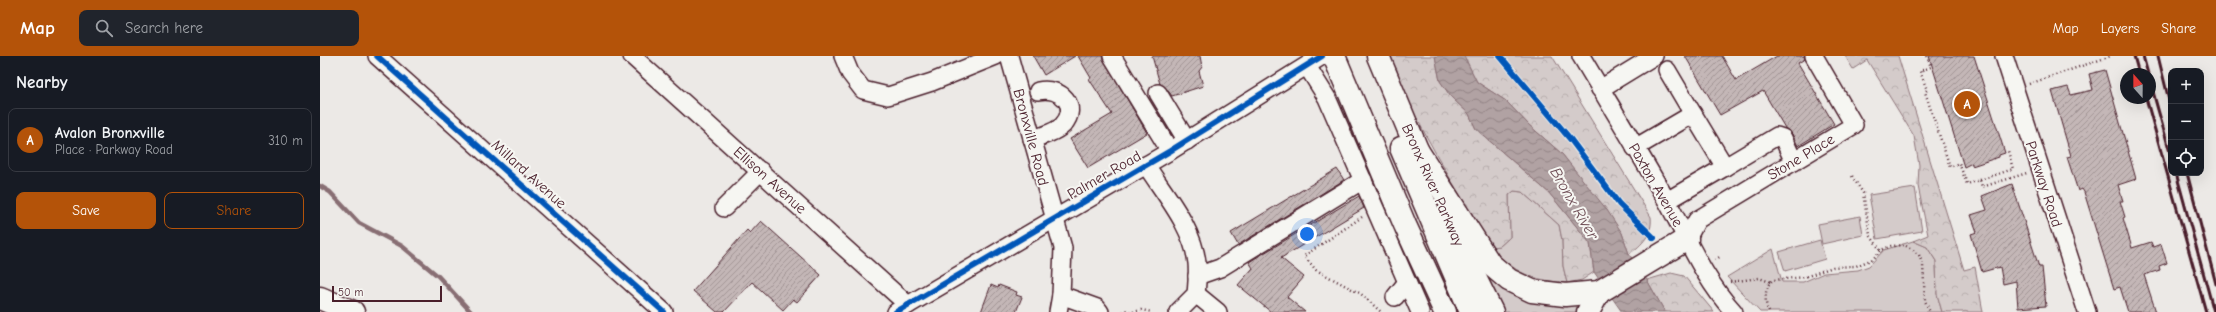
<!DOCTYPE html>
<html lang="en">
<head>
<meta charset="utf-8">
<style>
  body { margin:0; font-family:"Comic Neue",sans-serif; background:#20242c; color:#f1f3f6 }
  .controls { position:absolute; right:12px; top:12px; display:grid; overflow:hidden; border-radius:8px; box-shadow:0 4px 16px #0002 }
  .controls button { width:36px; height:36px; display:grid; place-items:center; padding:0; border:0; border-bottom:1px solid #363941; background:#171b24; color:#f1f3f6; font:20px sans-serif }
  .compass { position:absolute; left:1800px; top:12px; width:36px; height:36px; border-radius:50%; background:#171b24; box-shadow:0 4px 16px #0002; rotate:339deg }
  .scale { position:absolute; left:12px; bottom:10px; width:110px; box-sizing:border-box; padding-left:4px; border:2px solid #4a1f2b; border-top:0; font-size:11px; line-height:14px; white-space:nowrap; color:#4a1f2b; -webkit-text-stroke:3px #f6f6f2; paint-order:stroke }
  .you { position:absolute; left:987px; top:178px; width:14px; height:14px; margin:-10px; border:3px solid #fff; border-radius:50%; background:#1a73e8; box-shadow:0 0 0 6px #1a73e833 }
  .badge { display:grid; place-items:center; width:26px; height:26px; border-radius:50%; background:#b45309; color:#fff; font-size:13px; font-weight:700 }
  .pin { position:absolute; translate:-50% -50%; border:2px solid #fff; box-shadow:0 1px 4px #0006 }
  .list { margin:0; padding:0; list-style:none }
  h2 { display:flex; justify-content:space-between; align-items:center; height:52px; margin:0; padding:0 16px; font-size:17px }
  h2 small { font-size:13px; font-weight:400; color:#9ea1a6 }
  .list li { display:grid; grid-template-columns:26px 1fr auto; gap:12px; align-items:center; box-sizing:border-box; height:64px; margin:0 8px 8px; padding:0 8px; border:1px solid #363941; border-radius:8px }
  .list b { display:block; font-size:15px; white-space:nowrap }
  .list p { margin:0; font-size:13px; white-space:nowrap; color:#9ea1a6 }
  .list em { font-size:13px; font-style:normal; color:#9ea1a6 }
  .actions { display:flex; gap:8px; padding:12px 16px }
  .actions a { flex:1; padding:9px 0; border:1px solid #b45309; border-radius:8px; text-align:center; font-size:14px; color:#b45309 }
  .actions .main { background:#b45309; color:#fff }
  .icon { flex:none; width:22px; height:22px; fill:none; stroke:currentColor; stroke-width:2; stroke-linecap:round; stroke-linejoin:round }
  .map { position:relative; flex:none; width:1896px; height:256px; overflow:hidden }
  header { display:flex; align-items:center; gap:24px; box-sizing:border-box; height:56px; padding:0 20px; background:#b45309; color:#fff }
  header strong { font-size:19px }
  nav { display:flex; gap:22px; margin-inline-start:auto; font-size:14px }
  .search { width:280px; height:36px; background:#20242c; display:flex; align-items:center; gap:10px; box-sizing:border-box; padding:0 14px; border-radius:8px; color:#9ea1a6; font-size:15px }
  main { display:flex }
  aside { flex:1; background:#171b24 }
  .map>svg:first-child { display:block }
  .grass { fill:#d4cbca; stroke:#8f757a }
  .forest { fill:url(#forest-crowns); stroke:#8f757a }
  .water { fill:url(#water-waves); stroke:#886e73 }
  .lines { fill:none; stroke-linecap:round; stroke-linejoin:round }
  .stream { stroke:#886e73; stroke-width:4.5 }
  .building { fill:url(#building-hatch); stroke:#4a1f2b }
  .minor-casing { stroke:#4a1f2b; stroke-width:20 }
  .highway-casing { stroke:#4a1f2b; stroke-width:25 }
  .path { stroke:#4a1f2b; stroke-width:2.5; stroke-dasharray:1 3; stroke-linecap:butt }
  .minor { stroke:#f6f6f2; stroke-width:17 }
  .highway { stroke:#f6f6f2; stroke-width:22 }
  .rail { stroke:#4a1f2b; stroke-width:3 }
  .cycleway-casing { stroke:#f6f6f2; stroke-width:8 }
  .cycleway { stroke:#0057b8; stroke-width:6 }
  .labels { text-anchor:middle; stroke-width:4; stroke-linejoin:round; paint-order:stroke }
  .street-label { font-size:15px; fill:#4a1f2b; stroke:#f6f6f2 }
  .water-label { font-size:16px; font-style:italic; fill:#6e4d55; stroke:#f6f6f2 }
</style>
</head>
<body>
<header>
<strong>Map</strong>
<div class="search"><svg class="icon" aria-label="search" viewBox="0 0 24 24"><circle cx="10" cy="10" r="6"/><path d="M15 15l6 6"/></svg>Search here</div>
<nav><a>Map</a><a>Layers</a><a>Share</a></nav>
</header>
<main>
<aside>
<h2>Nearby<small></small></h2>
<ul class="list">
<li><span class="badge">A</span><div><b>Avalon Bronxville</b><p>Place · Parkway Road</p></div><em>310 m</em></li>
</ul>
<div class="actions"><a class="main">Save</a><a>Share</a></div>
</aside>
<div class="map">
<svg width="1896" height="256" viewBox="0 0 1896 256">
  <defs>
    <pattern id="forest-crowns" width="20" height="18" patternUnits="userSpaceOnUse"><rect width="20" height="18" fill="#d4cbca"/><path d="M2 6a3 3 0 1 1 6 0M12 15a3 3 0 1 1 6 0" fill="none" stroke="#b8aeae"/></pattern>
    <pattern id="water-waves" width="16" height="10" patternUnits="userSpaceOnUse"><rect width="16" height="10" fill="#b1a2a3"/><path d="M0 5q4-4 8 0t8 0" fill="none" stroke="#928385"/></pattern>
    <pattern id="building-hatch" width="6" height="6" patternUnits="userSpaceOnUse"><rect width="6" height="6" fill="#c4b7b7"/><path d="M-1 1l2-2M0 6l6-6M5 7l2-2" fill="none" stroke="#a19495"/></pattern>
  </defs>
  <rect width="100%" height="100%" fill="#ece9e6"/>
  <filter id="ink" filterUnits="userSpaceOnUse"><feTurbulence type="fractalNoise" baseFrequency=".025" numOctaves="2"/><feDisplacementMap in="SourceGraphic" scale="8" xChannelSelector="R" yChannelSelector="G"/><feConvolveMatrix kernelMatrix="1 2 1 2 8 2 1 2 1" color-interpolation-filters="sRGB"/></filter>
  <g filter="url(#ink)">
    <g class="grass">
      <path d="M1595,132L1602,175L1557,183L1549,139Z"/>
      <path d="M1194,135L1202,136L1239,169L1242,184L1243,210L1247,227C1212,224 1195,218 1171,191L1180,190L1190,181L1189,139Z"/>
      <path d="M1540,160L1543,179L1502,188L1498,168Z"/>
      <path d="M1500,184L1505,203L1465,215L1459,196Z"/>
      <path d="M1593,185L1607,191L1616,205L1617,238L1622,256H1440L1407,221L1453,193L1462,226H1483L1504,217L1538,214L1549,210L1564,194Z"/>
      <path d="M1166,218L1263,245L1258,256H1181L1164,222Z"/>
    </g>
    <g class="forest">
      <path d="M1068,0H1115L1120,25L1131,41L1149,58L1156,73L1229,137L1270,187L1274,216L1262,224L1247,227L1243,210L1242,184L1239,169L1202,136L1194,135L1189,139L1190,181L1180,190L1171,191C1134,129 1095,67 1068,0Z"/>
      <path d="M1144,0H1232L1331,161C1333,178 1322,189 1309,198L1302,177L1242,98L1209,69L1186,45L1157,26Z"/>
      <path d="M1525,0H1578L1644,214L1655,211L1663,256H1622L1617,238L1616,205L1607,191L1593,185L1608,179L1598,130L1599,109L1594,80L1547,4L1533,13Z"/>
      <path d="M1090,212L1114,256H1108Z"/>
      <path d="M1351,217L1364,220L1394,256H1345L1327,224Z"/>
    </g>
    <path class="water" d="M1115,0H1144L1157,26L1186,45L1209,69L1242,98L1287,154L1302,177L1309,198L1327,224L1345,256H1302L1274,216L1270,187L1229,137L1156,73L1149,58L1131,41L1120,25Z"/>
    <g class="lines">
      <path class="stream" d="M0,130L10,136L39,167L82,190L118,220L151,256"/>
    </g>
    <g class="building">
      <path d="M713,0H755L724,19Z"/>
      <path d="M758,0H782L827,77L768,112L750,83L792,58L769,23L771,22Z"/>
      <path d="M832,0H880L882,11L879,15L883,30L852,40L846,32L840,28Z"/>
      <path d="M1365,0H1402L1416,24L1457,0H1484L1485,3L1478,7L1514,68L1478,90L1472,78L1465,72L1443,35L1400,59Z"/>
      <path d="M1609,0H1654L1685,97L1679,99V101L1652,110V107L1644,111Z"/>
      <path d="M1785,14L1816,123L1798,129L1803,145H1800L1805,161L1803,162L1812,192L1831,186L1833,191L1841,188L1847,207L1839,210L1840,214L1824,219L1836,256H1808L1800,231L1794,233L1764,136L1762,133L1758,135L1747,101L1751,100L1732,35L1748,31L1751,39L1773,34L1769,18Z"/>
      <path d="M1017,113L1024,124L918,189L911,177Z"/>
      <path d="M1692,128L1719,211H1722L1726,250L1698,252L1696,225L1683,228L1680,211L1662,216L1651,178L1657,176L1651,159L1667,154L1662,140Z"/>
      <path d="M1039,140L1044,152L961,202L984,221L967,241L985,256H951L918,229L933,212L929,206Z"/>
      <path d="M441,165L501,219L477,246L473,243L463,254L432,226L404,256H397L373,235L427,174L430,177Z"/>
      <path d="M671,229L678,232L679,229L697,236L696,239L702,241L696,256H661Z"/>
    </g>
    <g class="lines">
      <g class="minor-casing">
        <g id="minor">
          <path d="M57,0L344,256"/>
          <path d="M312,0L588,249"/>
          <path d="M523,0L530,17L543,34L568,40L612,26L676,0"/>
          <path d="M689,0L743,192L741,239L738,256"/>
          <path d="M792,0L850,95"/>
          <path d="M1261,0C1290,49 1320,97 1348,147C1368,184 1385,225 1414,256"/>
          <path d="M1684,0L1767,256"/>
          <path d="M987,10L1007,42L1100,256"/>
          <path d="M1347,14L1373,58"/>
          <path d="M1280,33L1334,0"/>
          <path d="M838,37L867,85"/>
          <path d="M712,83C722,80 736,76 743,69C760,50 741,30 718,35"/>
          <path d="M1315,92L1373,58L1405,111L1457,80L1463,82L1474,106"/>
          <path d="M826,109C845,139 873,171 877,207C878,217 877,228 876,238L858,256"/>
          <path d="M1347,145L1405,111"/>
          <path d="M404,152L441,115"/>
          <path d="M1367,183L1377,164L1534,69L1494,0"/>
          <path d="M877,220L900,212L1043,124"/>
          <path d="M876,238L898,256"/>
          <path d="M741,239L777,252L780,256"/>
          <path d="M1075,241L1087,226"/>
          <path d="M576,256L850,95L1002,0"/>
        </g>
      </g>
      <g class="highway-casing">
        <g id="highway">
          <path d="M1014,0L1085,169L1125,256"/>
          <path d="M1058,0L1103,108"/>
          <path d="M1081,92L1151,256"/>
          <path d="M1097,94L1170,208L1189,224L1212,235L1245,239L1279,236L1367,183"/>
          <path d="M1129,169L1172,256"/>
          <path d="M0,242L33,256"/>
          <path d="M1268,256L1279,236"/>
        </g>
      </g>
      <g class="path">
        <path d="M1607,0L1611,11L1600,15L1607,34L1605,36L1630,111L1639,107L1647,128L1660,124L1662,131L1707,117"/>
        <path d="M1709,28L1791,0"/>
        <path d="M1532,120L1543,137L1550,179L1561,195"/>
        <path d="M1660,124L1693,113L1688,95"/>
        <path d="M1042,161L984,200L996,214L1041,238L1061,256"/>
        <path d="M1395,204L1401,200"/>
        <path d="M1410,226L1439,222L1450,226"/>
        <path d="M802,256L805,254L810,256"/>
        <path d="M813,256L821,254L832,256"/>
        <path d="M1449,256C1444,247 1444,230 1453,224L1485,221L1513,211L1536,210L1553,203L1561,194L1571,190L1584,189L1592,193L1599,199L1603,209L1605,245L1610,256"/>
      </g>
      <use href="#minor" class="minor"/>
      <use href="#highway" class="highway"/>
      <g class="rail">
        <path d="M1814,0L1819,18"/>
        <path d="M1823,0L1828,18"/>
        <path d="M1838,0L1851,53"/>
        <path d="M1830,25L1851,100"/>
        <path d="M1826,42L1886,256"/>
        <path d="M1856,117L1894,256"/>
        <path d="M1867,117L1896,228"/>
      </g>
      <g class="cycleway-casing">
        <g id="cycleway">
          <path d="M57,0L344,256"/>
          <path d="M1180,0L1251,84L1299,148L1334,182"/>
          <path d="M576,256L850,95L1002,0"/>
        </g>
      </g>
      <use href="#cycleway" class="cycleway"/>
    </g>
  </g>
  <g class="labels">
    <g class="street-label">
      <text transform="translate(711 81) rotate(75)" y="5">Bronxville Road</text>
      <text transform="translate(1481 101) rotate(-31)" y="5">Stone Place</text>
      <text transform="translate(209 118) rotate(42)" y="5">Millard Avenue</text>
      <text transform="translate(784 119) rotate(-30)" y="5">Palmer Road</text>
      <text transform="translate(450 124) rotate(42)" y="5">Ellison Avenue</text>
      <text transform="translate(1724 128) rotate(72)" y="5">Parkway Road</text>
      <text transform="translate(1113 129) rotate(66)" y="5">Bronx River Parkway</text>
      <text transform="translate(1336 129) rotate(60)" y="5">Paxton Avenue</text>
    </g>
    <g class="water-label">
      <text transform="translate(1255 147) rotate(60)" y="6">Bronx River</text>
    </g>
  </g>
</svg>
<div class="controls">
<button>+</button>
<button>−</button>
<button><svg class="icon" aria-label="locate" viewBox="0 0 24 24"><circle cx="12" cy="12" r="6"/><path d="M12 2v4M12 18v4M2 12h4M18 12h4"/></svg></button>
</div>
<svg class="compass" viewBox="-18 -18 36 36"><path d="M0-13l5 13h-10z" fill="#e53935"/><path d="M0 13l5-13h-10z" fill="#9ea1a6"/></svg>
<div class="scale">50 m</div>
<div class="you"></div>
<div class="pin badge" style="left:1647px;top:48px">A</div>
</div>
</main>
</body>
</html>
